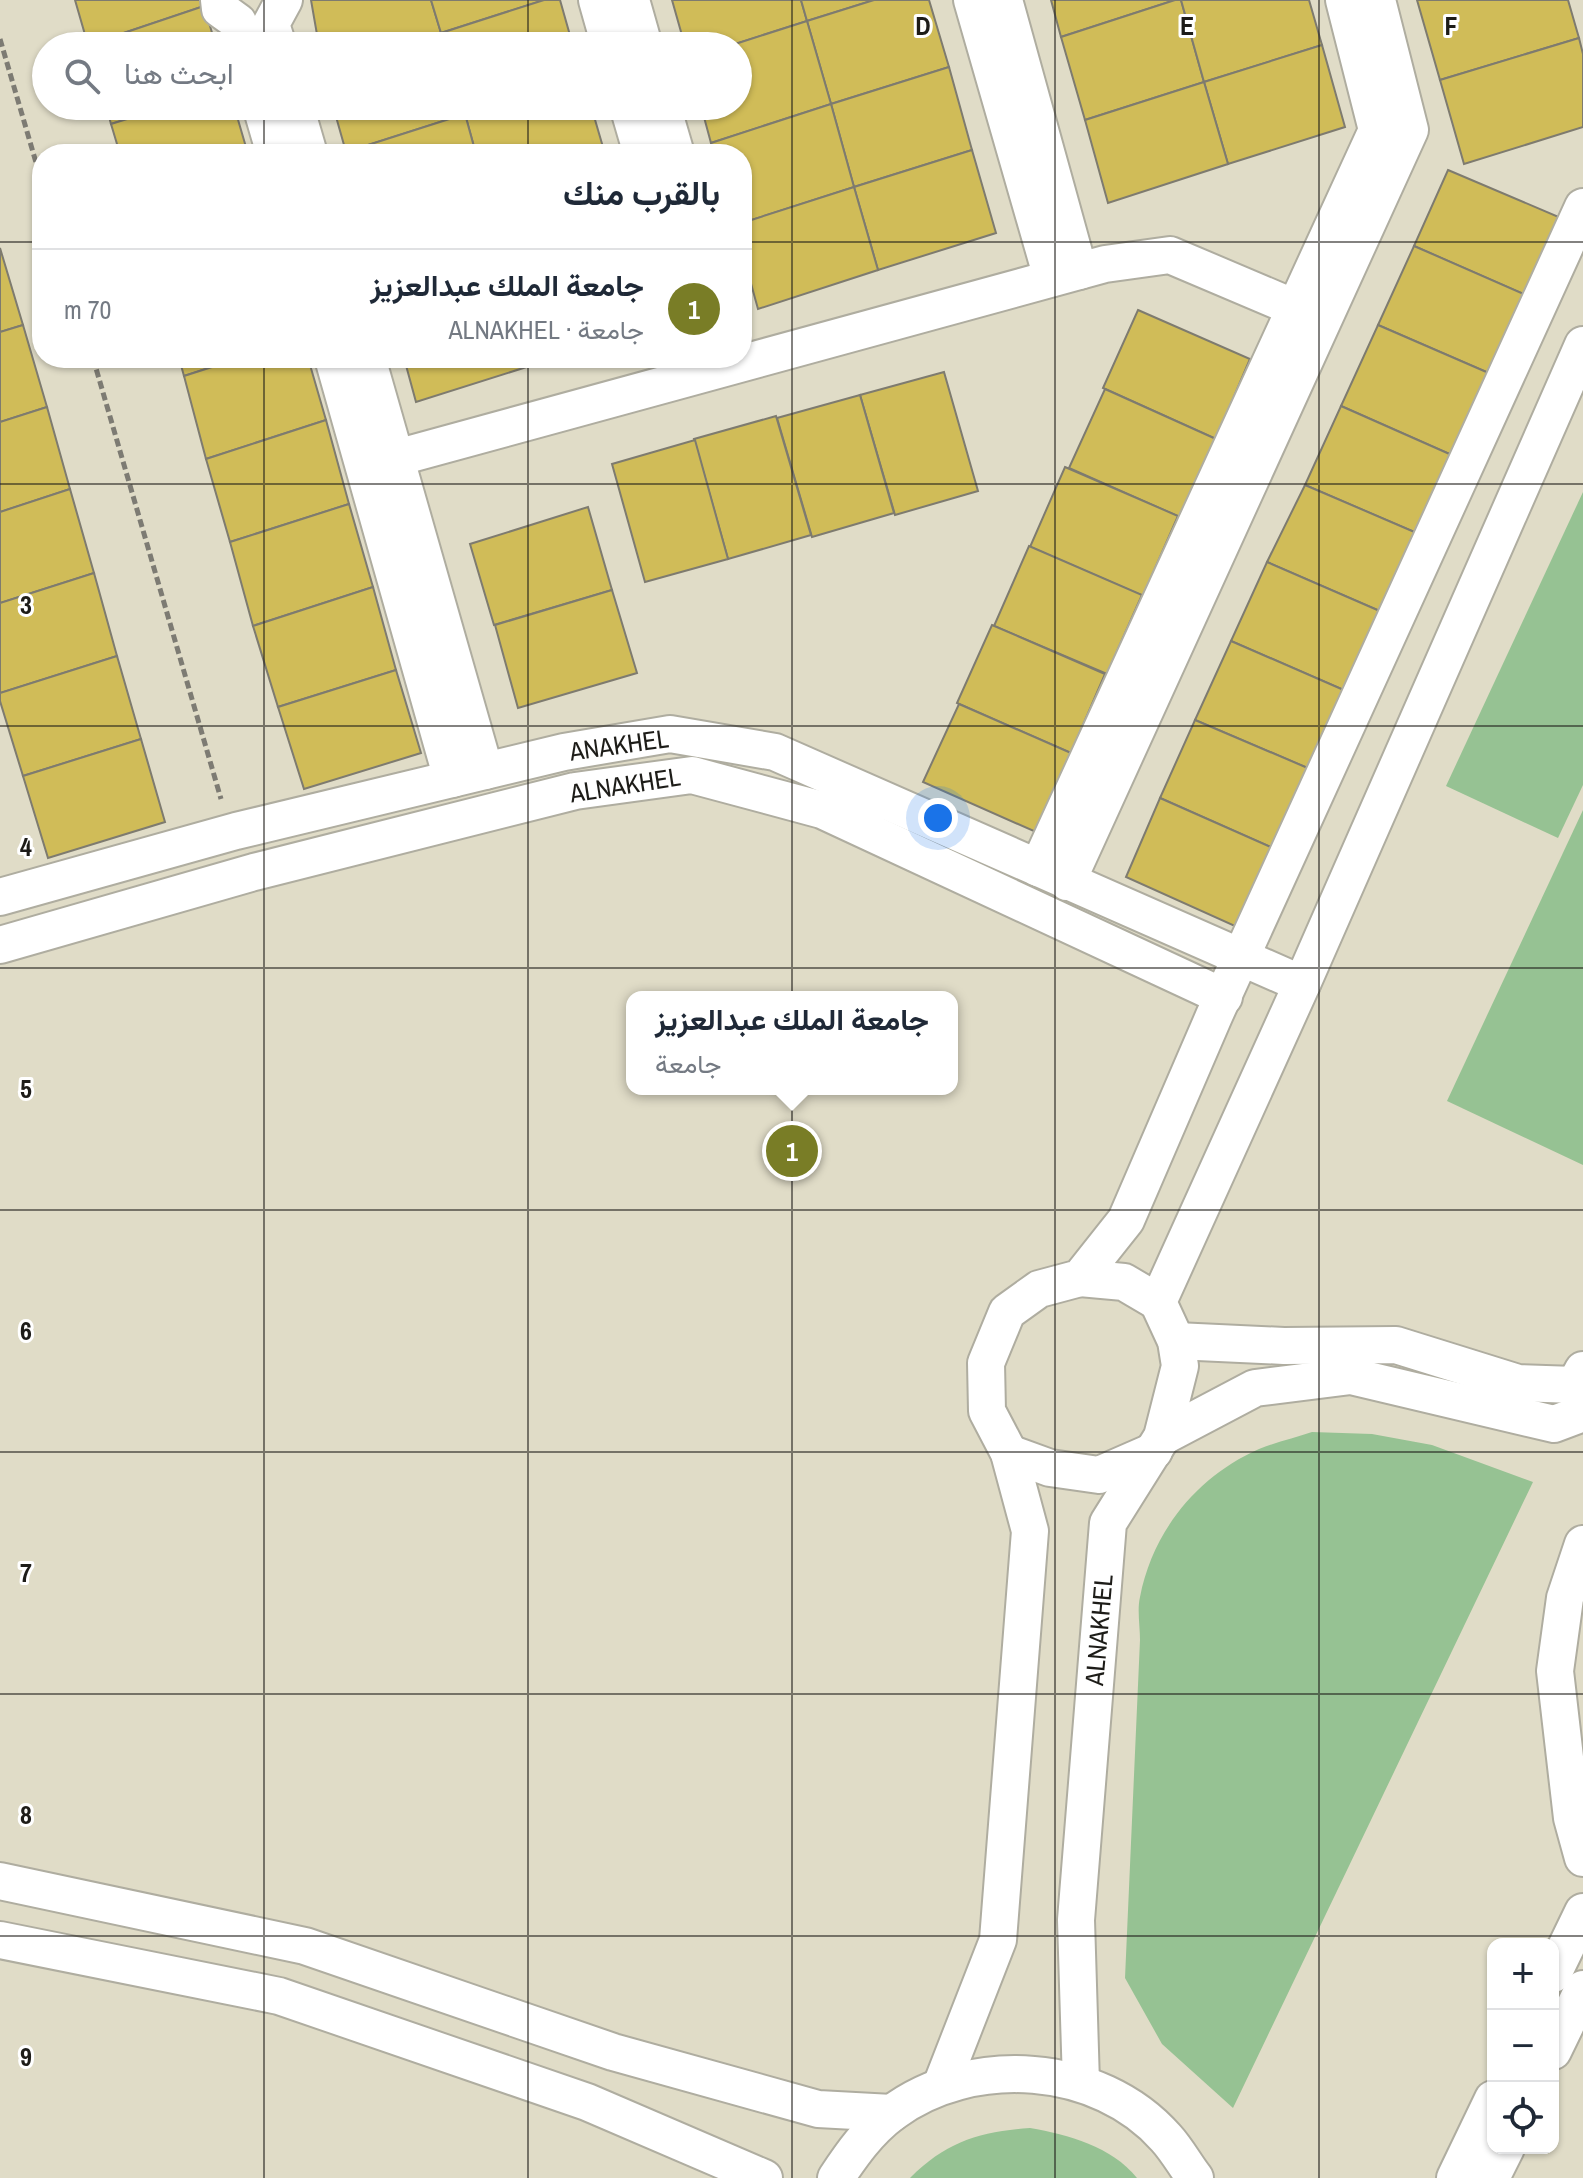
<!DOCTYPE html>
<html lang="ar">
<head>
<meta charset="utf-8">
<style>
  body { margin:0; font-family:"Archivo Narrow",Vazirmatn,sans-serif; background:#f2f2f3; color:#1f2937; direction:rtl }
  .controls { position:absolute; right:24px; bottom:24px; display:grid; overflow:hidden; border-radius:16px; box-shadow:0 2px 6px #0004 }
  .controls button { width:72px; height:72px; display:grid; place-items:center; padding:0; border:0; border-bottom:2px solid #e0e1e3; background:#fff; color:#1f2937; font:40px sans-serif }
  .you { position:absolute; left:938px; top:818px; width:28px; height:28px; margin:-20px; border:6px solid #fff; border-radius:50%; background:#1a73e8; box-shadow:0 0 0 12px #1a73e833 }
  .badge { display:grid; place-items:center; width:52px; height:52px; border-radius:50%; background:#797d26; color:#fff; font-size:26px; font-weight:700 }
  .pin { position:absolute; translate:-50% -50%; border:4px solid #fff; box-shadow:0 2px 8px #0006 }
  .popup { position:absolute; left:626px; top:991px; width:332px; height:104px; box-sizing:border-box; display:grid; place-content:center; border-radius:16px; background:#fff; filter:drop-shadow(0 2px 6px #0005); font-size:26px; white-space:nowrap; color:#747a83 }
  .popup b { font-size:30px; color:#1f2937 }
  .popup::after { content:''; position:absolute; left:50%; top:100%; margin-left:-16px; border:16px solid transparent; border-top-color:#fff }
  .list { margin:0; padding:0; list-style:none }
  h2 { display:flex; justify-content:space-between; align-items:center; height:104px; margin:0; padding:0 32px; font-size:34px }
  h2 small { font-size:26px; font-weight:400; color:#747a83 }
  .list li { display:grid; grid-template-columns:52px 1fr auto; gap:24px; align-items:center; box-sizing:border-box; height:120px; padding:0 32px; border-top:2px solid #e0e1e3 }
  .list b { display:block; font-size:30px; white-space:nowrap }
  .list p { margin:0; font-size:26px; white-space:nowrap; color:#747a83 }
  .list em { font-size:26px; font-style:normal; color:#747a83 }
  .icon { flex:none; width:44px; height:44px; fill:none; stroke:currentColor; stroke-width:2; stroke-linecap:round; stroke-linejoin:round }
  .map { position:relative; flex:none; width:1583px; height:2178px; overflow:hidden; direction:ltr }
  .search { position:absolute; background:#fff; box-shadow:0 2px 6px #0004; left:32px; top:32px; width:720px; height:88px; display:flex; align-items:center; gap:20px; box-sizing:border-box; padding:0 28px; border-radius:44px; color:#747a83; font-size:30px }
  .panel { position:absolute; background:#fff; box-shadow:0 2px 6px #0004; left:32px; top:144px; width:720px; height:224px; border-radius:32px; direction:rtl }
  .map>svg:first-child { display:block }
  .built { fill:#e0dcc7; fill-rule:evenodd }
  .green { fill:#96c293 }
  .building { fill:#d0bc58; stroke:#7e7b6f; stroke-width:2 }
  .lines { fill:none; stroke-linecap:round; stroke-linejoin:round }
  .minor-casing { stroke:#afada0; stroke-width:40 }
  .path { stroke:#7d7b73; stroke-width:5; stroke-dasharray:8 4; stroke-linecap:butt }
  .minor { stroke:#fff; stroke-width:36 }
  .grid { fill:none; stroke:#1d1c18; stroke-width:2; stroke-opacity:0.55 }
  .labels { text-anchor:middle; stroke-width:6; stroke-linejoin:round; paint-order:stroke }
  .street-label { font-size:26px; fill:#1d1c18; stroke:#fff }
  .grid-label { font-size:26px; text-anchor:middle; font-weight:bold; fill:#1d1c18; stroke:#fff; stroke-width:6; stroke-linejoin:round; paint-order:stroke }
</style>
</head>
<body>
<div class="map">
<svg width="1583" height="2178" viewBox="0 0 1583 2178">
  <rect width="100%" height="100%" fill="#eae7da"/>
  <path class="built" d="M0,0H1583V2178H0ZM46,46H738V106H46ZM42,154H742V358H42ZM632,997H952V1089H632ZM1493,1944H1553V2148H1493Z"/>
  <g class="green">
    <path d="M1583,492V785L1558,838L1446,786Z"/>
    <path d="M1583,810V1165L1447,1101Z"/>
    <path d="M1312,1432L1372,1434L1432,1445L1533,1482L1233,2108L1162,2044L1125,1978L1140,1640C1140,1626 1137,1610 1140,1597C1153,1530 1198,1476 1259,1449C1276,1442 1295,1438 1312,1432Z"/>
    <path d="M1030,2128C1069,2135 1111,2146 1137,2178H910C947,2141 980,2132 1030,2128Z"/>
  </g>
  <g class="building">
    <path d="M75,0H202L204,6L88,45Z"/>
    <path d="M311,0H431L441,33L397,46H319Z"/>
    <path d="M431,0H544L441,33Z"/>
    <path d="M544,0H560L573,46H445L441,33Z"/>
    <path d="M672,0H801L807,21L729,46H685Z"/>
    <path d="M801,0H874L807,21Z"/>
    <path d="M874,0H929L949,67L831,104L807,21Z"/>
    <path d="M1051,0H1175L1061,37Z"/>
    <path d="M1175,0H1181L1204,82L1085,120L1061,37Z"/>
    <path d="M1181,0H1309L1322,45L1204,82Z"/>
    <path d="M1417,0H1568L1579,38L1440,80Z"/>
    <path d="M204,6L216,46H88V45Z"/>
    <path d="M807,21L831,104L711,143L701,106H738V46H729Z"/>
    <path d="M441,33L445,46H397Z"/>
    <path d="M1579,38L1583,54V127L1464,164L1440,80Z"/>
    <path d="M1322,45L1345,127L1228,164L1204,82Z"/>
    <path d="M949,67L972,150L854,187L831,104Z"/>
    <path d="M1204,82L1228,164L1108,203L1085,120Z"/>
    <path d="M831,104L854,187L742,223V154H714L711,143Z"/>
    <path d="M106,106H169L111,124Z"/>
    <path d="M169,106H234L248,154H120L111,124Z"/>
    <path d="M333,106H463L465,114L346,152Z"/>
    <path d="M463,106H491L465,114Z"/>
    <path d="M491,106H591L605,154H476L465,114Z"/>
    <path d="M465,114L476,154H347L346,152Z"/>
    <path d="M972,150L996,233L878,270L854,187Z"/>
    <path d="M1448,170L1561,218L1526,295L1414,246Z"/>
    <path d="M854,187L878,270L758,309L742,251V223Z"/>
    <path d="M1414,246L1526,295L1491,374L1378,325Z"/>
    <path d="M0,248L23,325L0,332Z"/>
    <path d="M1138,310L1250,359L1216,439L1103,388Z"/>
    <path d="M23,325L47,407L0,422V332Z"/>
    <path d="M1378,325L1491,374L1454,456L1341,406Z"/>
    <path d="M179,358H240L184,376Z"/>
    <path d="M240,358H308L326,420L206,459L184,376Z"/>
    <path d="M404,358H534L536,364L416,402Z"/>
    <path d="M944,372L978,491L895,515L860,395Z"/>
    <path d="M1105,389L1216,439L1182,518L1069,468Z"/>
    <path d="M860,395L894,513L812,537L777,418Z"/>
    <path d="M1341,406L1454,456L1419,534L1305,485Z"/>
    <path d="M47,407L70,489L0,512V422Z"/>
    <path d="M776,416L811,535L728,559L694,439Z"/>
    <path d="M326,420L349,504L230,542L206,459Z"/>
    <path d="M695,440L728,559L645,582L612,464Z"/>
    <path d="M1065,467L1178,516L1143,596L1030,547Z"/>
    <path d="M1305,485L1419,534L1382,612L1267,562Z"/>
    <path d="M70,489L94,573L0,603V512Z"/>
    <path d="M349,504L373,587L253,626L230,542Z"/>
    <path d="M588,507L612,590L494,625L470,544Z"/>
    <path d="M1029,546L1142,595L1107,674L994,626Z"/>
    <path d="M1267,562L1382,612L1346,691L1231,641Z"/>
    <path d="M94,573L117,656L0,693V603Z"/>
    <path d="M373,587L396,670L278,707L253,626Z"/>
    <path d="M612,590L637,673L518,708L495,625Z"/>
    <path d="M992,625L1105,674L1071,753L957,703Z"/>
    <path d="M1231,641L1346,691L1310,769L1195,720Z"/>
    <path d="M117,656L141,739L23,776L0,701V693Z"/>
    <path d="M396,670L421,753L304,789L278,707Z"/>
    <path d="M959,704L1071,753L1036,832L923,782Z"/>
    <path d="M1195,720L1310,769L1273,848L1160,798Z"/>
    <path d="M141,739L165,822L48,858L23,776Z"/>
    <path d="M1160,798L1273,848L1237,927L1126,877Z"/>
  </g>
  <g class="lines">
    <g class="minor-casing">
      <g id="minor">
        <path d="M219,0L220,9L238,22L244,46"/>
        <path d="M597,0L610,46"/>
        <path d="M631,0L644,46"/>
        <path d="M972,0L1052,278"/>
        <path d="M1004,0L1079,271"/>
        <path d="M278,46L271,24L284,0"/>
        <path d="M261,106L275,154"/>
        <path d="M295,106L309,154"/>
        <path d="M628,106L642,154"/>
        <path d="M662,106L676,154"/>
        <path d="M333,358L452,779"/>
        <path d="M367,358L485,771"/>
        <path d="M396,458L1105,264L1170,255L1295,308"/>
        <path d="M1038,868L1377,130L1344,0"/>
        <path d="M1067,882L1410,130L1377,0"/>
        <path d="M0,897L236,831L564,752L670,734L775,752L1302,984"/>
        <path d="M0,945L254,872L575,791L692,775L822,810L1224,997"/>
        <path d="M1080,1278L1124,1282L1158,1302"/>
        <path d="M1176,1341L1284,1346L1396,1345L1518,1383L1575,1385L1583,1370"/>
        <path d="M1162,1437L1255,1388L1351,1376L1554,1424L1583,1413"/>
        <path d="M1009,1453L1050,1468L1099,1475L1154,1451"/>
        <path d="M1583,1544L1565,1598L1555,1671L1572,1818L1583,1858"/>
        <path d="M0,1881L305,1946L613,2052L818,2109L892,2113"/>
        <path d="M0,1940L279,1996L587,2102L764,2178"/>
        <path d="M1553,1974L1583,1912"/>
        <path d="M1553,2051L1583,1989"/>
        <path d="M1081,2083L1076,1920L1108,1523L1162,1437L1180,1366L1176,1341L1158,1302L1302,984L1583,345"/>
        <path d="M941,2086L998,1940L1030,1531L1009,1453L987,1411L986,1363L1007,1312L1039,1289L1080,1278L1126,1220L1214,1016L1583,207"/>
        <path d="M836,2178C852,2154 868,2131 892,2113C971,2054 1099,2062 1166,2138C1177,2150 1185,2165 1195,2178"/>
        <path d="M1455,2178L1493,2099"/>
        <path d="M1491,2178L1506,2148"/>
      </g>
    </g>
    <g class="path">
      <path d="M0,39L42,183"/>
      <path d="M93,358L221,799"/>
    </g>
    <use href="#minor" class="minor"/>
  </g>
  <path class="grid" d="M264,0V46M528,0V46M792,0V2178M1055,0V2178M1319,0V2178M264,106V154M528,106V154M0,242H42M742,242H1583M264,358V2178M528,358V2178M0,484H1583M0,726H1583M0,968H1583M0,1210H1583M0,1452H1583M0,1694H1583M0,1936H1583"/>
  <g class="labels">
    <g class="street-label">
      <text transform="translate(619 745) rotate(-8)" y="9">ANAKHEL</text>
      <text transform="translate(625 785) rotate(-9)" y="9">ALNAKHEL</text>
      <text transform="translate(1099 1630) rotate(-85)" y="9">ALNAKHEL</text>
    </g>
  </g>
  <g class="grid-label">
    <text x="923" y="35">D</text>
    <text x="1187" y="35">E</text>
    <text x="1451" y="35">F</text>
    <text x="26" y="614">3</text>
    <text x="26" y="856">4</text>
    <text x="26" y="1098">5</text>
    <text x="26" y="1340">6</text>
    <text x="26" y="1582">7</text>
    <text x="26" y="1824">8</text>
    <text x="26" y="2066">9</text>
  </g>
</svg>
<div class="controls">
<button>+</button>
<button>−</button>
<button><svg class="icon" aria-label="locate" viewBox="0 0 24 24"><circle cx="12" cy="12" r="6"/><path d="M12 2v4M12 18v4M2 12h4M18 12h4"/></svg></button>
</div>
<div class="you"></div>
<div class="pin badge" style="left:792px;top:1151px">1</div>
<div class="popup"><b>جامعة الملك عبدالعزيز</b>جامعة</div>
<div class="search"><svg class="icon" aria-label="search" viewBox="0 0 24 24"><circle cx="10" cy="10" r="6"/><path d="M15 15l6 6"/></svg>ابحث هنا</div>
<section class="panel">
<h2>بالقرب منك<small></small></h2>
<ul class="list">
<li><span class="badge">1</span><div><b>جامعة الملك عبدالعزيز</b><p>جامعة · ALNAKHEL</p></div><em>70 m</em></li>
</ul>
</section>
</div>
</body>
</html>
